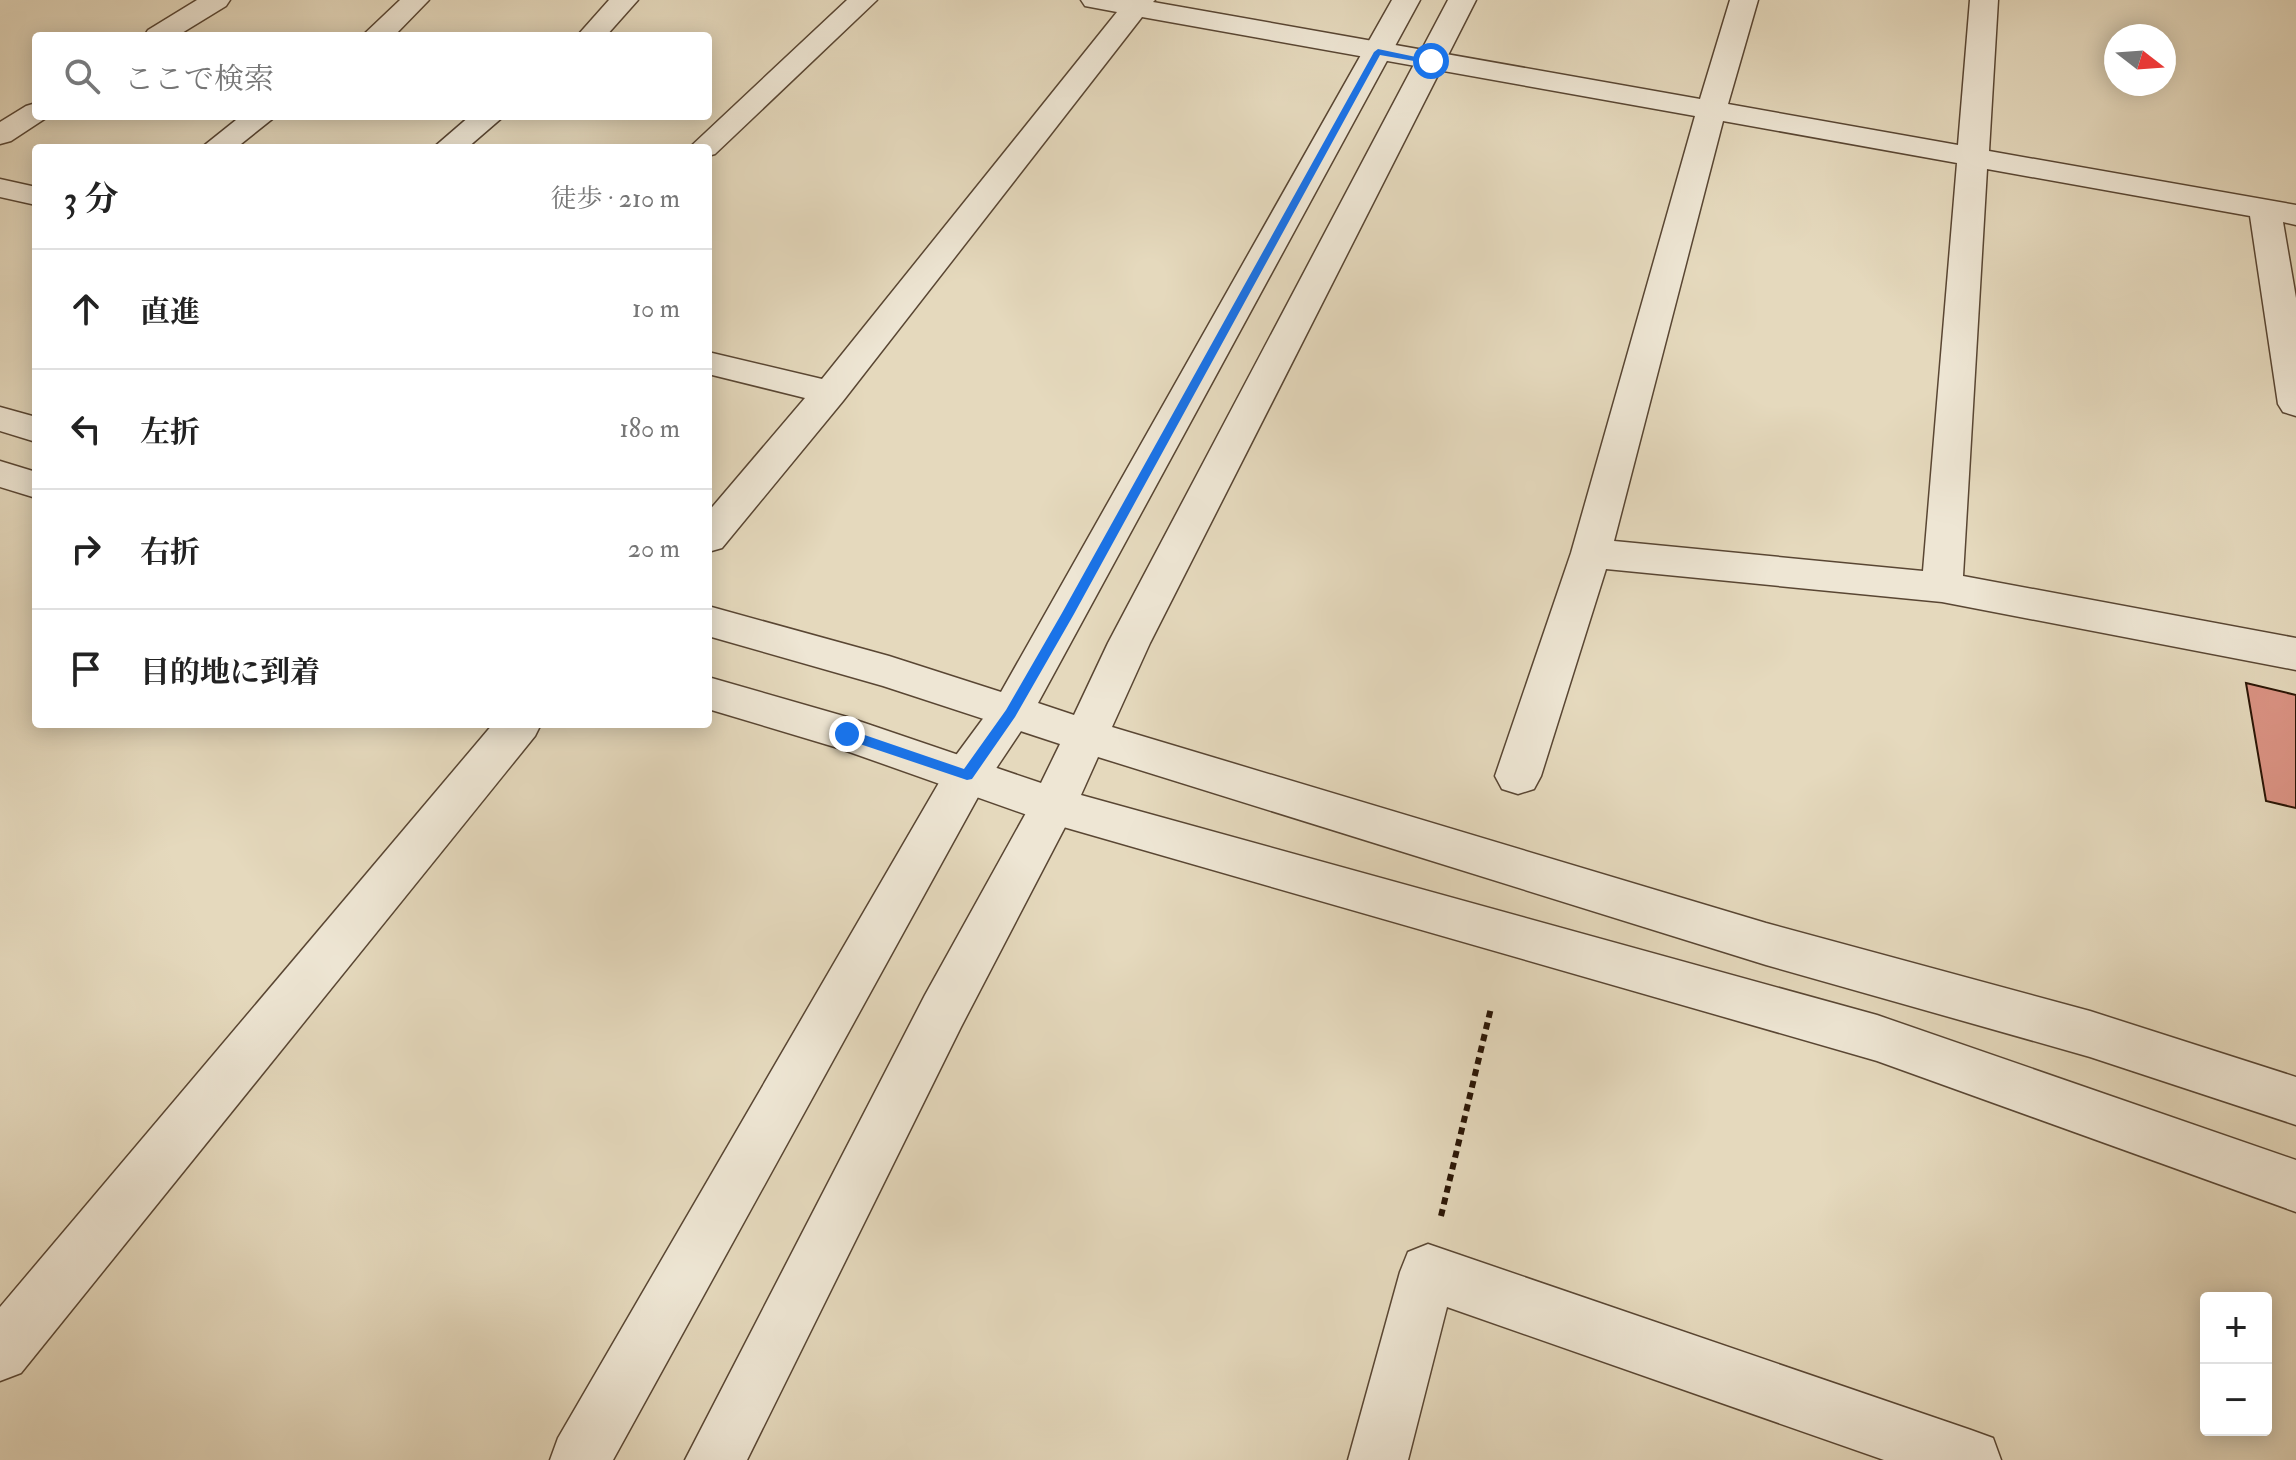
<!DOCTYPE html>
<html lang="ja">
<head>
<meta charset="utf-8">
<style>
  body { margin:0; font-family:"IM FELL Double Pica","Noto Serif JP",serif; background:#f6f6f6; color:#222 }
  .controls { position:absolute; right:24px; bottom:24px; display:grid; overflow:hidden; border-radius:8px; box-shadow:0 4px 20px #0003 }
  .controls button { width:72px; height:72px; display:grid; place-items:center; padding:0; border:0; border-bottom:2px solid #e0e0e0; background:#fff; color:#222; font:40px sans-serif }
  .compass { position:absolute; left:2104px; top:24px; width:72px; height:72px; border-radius:50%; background:#fff; box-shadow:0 4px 20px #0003; rotate:107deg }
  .stop { position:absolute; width:24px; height:24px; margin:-18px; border:6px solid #1a73e8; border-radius:50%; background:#fff }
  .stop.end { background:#1a73e8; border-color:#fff; box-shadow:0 2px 8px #0008 }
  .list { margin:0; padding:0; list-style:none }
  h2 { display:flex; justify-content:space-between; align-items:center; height:104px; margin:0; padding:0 32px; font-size:34px }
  h2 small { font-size:26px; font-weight:400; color:#767676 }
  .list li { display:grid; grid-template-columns:52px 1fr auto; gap:24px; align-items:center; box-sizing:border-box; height:120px; padding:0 32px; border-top:2px solid #e0e0e0 }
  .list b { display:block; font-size:30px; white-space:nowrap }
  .list em { font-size:26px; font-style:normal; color:#767676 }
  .icon { flex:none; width:44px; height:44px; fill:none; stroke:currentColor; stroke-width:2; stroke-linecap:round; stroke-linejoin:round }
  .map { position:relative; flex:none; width:2296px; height:1460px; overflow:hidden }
  .search { position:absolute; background:#fff; box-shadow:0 4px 20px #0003; left:32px; top:32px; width:680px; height:88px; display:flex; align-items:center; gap:20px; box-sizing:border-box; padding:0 28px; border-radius:8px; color:#767676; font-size:30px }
  .panel { position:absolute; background:#fff; box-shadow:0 4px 20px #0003; left:32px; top:144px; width:680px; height:584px; border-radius:8px }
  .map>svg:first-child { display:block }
  .building { fill:#db9384; stroke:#2a1505; stroke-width:2 }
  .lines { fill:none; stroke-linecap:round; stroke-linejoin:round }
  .minor-casing { stroke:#594633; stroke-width:3 }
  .tertiary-casing { stroke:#594633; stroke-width:3 }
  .path { stroke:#2a1505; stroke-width:6; stroke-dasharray:7 5; stroke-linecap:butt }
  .minor { fill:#eee6d4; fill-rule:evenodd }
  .tertiary { fill:#eee6d4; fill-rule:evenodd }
  .route { fill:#1a73e8 }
</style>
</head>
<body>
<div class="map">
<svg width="2296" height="1460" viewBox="0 0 2296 1460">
  <rect width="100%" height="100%" fill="#e5d9bd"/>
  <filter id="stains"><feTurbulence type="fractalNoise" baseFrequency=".0025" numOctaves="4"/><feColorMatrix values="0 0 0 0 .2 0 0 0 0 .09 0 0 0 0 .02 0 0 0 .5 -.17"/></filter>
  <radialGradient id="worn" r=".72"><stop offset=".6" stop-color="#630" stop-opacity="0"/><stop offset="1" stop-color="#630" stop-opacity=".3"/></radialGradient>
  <path class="building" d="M2246,683L2296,695V808L2266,801Z"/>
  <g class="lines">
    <g class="minor-casing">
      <g id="minor">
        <path d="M197,0H230L226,6L177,36H144L148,30Z"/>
        <path d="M400,0H429L394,36H362Z"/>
        <path d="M609,0H638L606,36H577Z"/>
        <path d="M847,0H877L715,154L708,156V148H689Z"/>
        <path d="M1081,0H1155L1153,2L1700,99L1730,0H1758L1728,104L1958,145L1970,0H1998L1989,151L2296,205V225L2283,222L2296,298V416L2283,412L2278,404L2250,216L1987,169L1963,576L2296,638V670L1942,602L1606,569L1541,776L1534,789L1518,794L1502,789L1495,776L1571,553L1695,116L1142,17L843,401L722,548L708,552V512L805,398L708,374V352L822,379L1117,12L1085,6ZM1723,121L1957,163L1923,571L1614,541Z"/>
        <path d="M36,103V116H48L46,118L11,141L0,144V122L26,106Z"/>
        <path d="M241,116H276L236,148H201Z"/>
        <path d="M470,116H504L467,148H433Z"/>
        <path d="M0,179L36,187V205L0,197Z"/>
        <path d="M1011,696L1026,701L1033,713L983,788L613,1460H550L558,1438L951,762L996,701Z"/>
        <path d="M493,724H541L535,736L21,1373L0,1381V1307Z"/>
        <path d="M1053,788L1069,793L1076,806L961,1027L747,1460H685L925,995L1037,793Z"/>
        <path d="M1428,1244L1971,1430L1993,1438L2001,1460H1884L1447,1307L1408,1460H1348L1400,1272L1408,1252Z"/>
      </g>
    </g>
    <g class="tertiary-casing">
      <g id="tertiary">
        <path d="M1392,0H1420L1038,703L1074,715L1108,643L1448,0H1476L1150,643L1112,727L1766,923L2090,1011L2296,1077V1125L2090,1057L1766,965L1098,757L1081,795L1877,1015L2296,1160V1212L1877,1061L1053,824L838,748L708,709V677L847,717L1041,783L1060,744L883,686L708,636V606L889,656L1001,692Z"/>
        <path d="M0,407L36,417V442L0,431Z"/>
        <path d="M0,461L36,472V498L0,487Z"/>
      </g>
    </g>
    <path class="path" d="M1441,1216L1491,1008"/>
    <use href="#minor" class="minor"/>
    <use href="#tertiary" class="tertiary"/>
  </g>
  <path class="route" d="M1378,49L1435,61L1431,64L1380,55L1074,614L1015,717L972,779L967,780L842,738L840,734L847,729L964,769L1006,710L1062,613L1374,52Z"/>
  <rect width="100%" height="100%" filter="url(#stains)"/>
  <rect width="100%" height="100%" fill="url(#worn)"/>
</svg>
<div class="controls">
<button>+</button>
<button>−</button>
</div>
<svg class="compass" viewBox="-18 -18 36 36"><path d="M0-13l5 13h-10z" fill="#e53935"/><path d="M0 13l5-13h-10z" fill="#767676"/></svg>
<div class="stop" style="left:1431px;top:61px"></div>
<div class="stop end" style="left:847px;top:734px"></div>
<div class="search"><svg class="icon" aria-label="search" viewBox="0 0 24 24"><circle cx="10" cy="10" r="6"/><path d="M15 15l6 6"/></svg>ここで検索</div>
<section class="panel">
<h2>3 分<small>徒歩 · 210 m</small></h2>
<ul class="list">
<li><svg class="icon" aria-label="ahead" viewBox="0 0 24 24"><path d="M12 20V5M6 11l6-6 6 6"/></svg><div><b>直進</b></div><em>10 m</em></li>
<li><svg class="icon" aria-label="left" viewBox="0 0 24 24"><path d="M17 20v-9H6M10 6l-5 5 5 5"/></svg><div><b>左折</b></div><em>180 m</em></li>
<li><svg class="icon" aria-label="right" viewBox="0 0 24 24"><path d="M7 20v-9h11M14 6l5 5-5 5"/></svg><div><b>右折</b></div><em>20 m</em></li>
<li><svg class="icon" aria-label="arrive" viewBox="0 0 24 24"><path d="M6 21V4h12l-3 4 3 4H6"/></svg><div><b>目的地に到着</b></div></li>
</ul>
</section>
</div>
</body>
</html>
